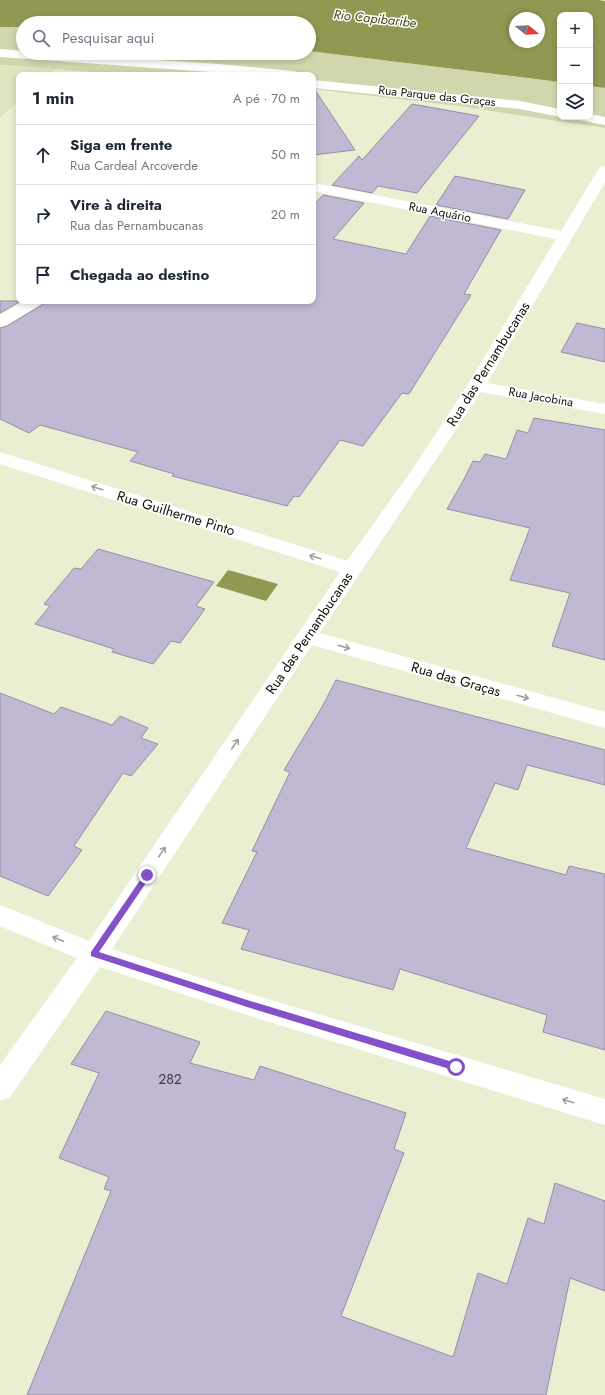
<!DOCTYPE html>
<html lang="pt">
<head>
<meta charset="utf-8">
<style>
  body { margin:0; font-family:Jost,sans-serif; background:#f2f2f3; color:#1f2937 }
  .controls { position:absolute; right:12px; top:12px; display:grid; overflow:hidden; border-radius:8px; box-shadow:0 2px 6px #0003 }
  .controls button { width:36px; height:36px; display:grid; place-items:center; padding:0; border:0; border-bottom:1px solid #e0e1e3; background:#fff; color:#1f2937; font:20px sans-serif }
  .compass { position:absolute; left:509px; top:12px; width:36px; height:36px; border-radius:50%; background:#fff; box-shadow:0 2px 6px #0003; rotate:108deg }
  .stop { position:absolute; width:12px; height:12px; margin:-9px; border:3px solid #8451c9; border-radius:50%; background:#fff }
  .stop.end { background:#8451c9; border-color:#fff; box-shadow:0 1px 4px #0008 }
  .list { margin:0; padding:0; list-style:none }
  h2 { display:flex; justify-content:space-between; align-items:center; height:52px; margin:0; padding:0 16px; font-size:17px }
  h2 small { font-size:13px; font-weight:400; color:#747a83 }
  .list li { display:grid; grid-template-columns:26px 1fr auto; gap:12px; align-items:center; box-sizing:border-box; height:60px; padding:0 16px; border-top:1px solid #e0e1e3 }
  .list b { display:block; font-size:15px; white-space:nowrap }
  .list p { margin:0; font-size:13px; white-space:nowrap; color:#747a83 }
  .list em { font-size:13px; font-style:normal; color:#747a83 }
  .icon { flex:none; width:22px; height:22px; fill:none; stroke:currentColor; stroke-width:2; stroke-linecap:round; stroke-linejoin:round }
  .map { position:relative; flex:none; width:605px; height:1395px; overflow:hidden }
  .search { position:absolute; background:#fff; box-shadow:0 2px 6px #0003; left:16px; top:16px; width:300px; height:44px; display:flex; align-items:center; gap:10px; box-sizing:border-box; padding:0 14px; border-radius:22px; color:#747a83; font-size:15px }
  .panel { position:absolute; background:#fff; box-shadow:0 2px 6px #0003; left:16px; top:72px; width:300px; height:232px; border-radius:8px }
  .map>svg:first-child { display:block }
  .built { fill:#e0e5c0 }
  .green { fill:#d1d6ac }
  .water { fill:#919852; fill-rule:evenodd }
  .building { fill:#c1b9d4; stroke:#968da7 }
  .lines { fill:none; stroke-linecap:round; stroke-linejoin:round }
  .minor { fill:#fff; fill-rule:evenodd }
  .oneway { stroke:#9fa09c }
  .route { fill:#8451c9 }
  .labels { text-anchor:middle; stroke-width:3; stroke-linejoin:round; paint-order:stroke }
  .far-street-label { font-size:12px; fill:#101208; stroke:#fff }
  .far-water-label { font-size:13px; font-style:italic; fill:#444812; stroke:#fff }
  .street-label { font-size:14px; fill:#101208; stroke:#fff }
  .near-number-label { font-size:14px; fill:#3c3c3b }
</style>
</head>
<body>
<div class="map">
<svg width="605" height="1395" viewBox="0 0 605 1395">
  <rect width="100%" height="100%" fill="#ebefd2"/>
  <path class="built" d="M0,66L56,69L49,75H19V101L0,118Z"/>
  <path class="green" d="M0,27H23V53H309V51L560,82V117H590V86L605,88V128L459,106L313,89V75H132L0,65Z"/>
  <g class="water">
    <path d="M0,0H598L605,1V88L590,86V15H560V82L309,51V23H23V27H0ZM515,18H539V42H515Z"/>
    <path d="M228,570L278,584L266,601L216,586Z"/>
  </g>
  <g class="building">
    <path d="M313,90H315L355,150L313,155Z"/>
    <path d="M412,104L479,116L417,193L378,186L372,193L332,185L359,156L362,160Z"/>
    <path d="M455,176L525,190L508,219L436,205Z"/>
    <path d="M323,195L364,203L333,239L406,254L430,216L501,230L464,294L471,295L409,394L402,393L363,446L340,440L299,497L294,496L287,506L172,476L174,474L130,461L138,452L40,425L29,433L0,419V328L7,326L42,305L44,301H313V206Z"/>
    <path d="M0,301H21L0,313Z"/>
    <path d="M577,323L605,329V362L561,352Z"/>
    <path d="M534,418L605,430V660L552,646L570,593L510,580L530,528L447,509L463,481L473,461L480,462L485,454L506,459L517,430L528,433Z"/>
    <path d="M98,549L214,582L196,606L205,609L180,643L171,641L153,664L112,652L114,649L35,624L50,606L44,604L74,568L81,569Z"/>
    <path d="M336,680L605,750V785L527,765L518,790L495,783L466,848L566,875L569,866L605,874V1050L543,1032L547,1015L400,969L393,990L241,949L249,930L222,923L257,852L252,851L290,772L284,770L322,707Z"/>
    <path d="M0,693L54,714L61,707L112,725L120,716L148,728L141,738L158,744L131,776L123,773L74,846L82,850L48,896L0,876Z"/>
    <path d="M106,1011L200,1042L190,1063L254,1080L260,1066L406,1113L394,1149L404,1153L341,1316L453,1357L478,1273L507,1284L528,1218L544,1224L555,1183L605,1201V1291L570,1278L546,1395H27L111,1191L104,1189L109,1177L59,1158L99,1073L71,1064Z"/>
  </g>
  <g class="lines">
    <g class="minor">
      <path d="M0,49L23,51V53H54L219,64L293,71L297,72L299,75H253L0,57Z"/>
      <path d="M313,80L520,101L560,109V117L520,109L313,88Z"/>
      <path d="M590,114L605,117V125L579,120L577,117H590Z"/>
      <path d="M605,166V182L487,383L605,404V414L481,392L320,633L605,712V728L312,645L112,949L247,993L605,1099V1125L247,1015L100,967L10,1097L0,1101V1065L77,958L0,926V905L89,941L340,572L0,464V452L347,561L412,470L467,386L556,239L313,191V183L561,231L598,170L600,167Z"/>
      <path d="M24,301H43L41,304L6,325L0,327V315Z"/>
    </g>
  </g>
  <defs><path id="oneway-shaft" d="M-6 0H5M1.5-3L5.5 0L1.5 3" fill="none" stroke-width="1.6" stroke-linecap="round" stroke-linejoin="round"/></defs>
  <g class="oneway">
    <use href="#oneway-shaft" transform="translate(97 488) rotate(-163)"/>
    <use href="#oneway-shaft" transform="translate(315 557) rotate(-163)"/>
    <use href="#oneway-shaft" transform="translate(344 647) rotate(16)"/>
    <use href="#oneway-shaft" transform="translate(523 697) rotate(16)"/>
    <use href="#oneway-shaft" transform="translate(235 744) rotate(-56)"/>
    <use href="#oneway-shaft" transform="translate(162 852) rotate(-56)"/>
    <use href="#oneway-shaft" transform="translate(58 939) rotate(-157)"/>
    <use href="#oneway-shaft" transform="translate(568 1101) rotate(-163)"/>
  </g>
  <path class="route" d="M147,872L151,875L150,877L99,952L247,1000L456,1063L459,1065V1070L456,1071L247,1007L91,956V952L145,873Z"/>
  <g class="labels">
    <g class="far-street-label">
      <text transform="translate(437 96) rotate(6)" y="4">Rua Parque das Graças</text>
      <text transform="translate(440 212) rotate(11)" y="4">Rua Aquário</text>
      <text transform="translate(541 397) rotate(10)" y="4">Rua Jacobina</text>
    </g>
    <g class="far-water-label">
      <text transform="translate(375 18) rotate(6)" y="5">Rio Capibaribe</text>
    </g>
    <g class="street-label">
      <text transform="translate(488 364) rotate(-58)" y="5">Rua das Pernambucanas</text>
      <text transform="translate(176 513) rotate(17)" y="5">Rua Guilherme Pinto</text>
      <text transform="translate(309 633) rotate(-56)" y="5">Rua das Pernambucanas</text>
      <text transform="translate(456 679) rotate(16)" y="5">Rua das Graças</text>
    </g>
    <g class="near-number-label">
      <text x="170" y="1084">282</text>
    </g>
  </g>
</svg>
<div class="controls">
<button>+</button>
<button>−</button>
<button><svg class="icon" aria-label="layers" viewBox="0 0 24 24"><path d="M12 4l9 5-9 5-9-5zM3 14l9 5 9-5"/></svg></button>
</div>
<svg class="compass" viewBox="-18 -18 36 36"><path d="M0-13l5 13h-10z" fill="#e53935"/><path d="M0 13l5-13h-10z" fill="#747a83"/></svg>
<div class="stop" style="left:456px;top:1067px"></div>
<div class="stop end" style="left:147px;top:875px"></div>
<div class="search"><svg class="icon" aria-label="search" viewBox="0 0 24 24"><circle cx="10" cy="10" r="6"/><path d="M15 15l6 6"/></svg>Pesquisar aqui</div>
<section class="panel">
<h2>1 min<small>A pé · 70 m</small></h2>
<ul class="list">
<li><svg class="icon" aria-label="ahead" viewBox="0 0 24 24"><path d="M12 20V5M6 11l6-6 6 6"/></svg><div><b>Siga em frente</b><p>Rua Cardeal Arcoverde</p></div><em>50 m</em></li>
<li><svg class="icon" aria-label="right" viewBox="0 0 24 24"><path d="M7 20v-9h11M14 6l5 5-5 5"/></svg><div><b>Vire à direita</b><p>Rua das Pernambucanas</p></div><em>20 m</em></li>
<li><svg class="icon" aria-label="arrive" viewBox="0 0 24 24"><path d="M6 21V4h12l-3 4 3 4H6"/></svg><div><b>Chegada ao destino</b></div></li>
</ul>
</section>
</div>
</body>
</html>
